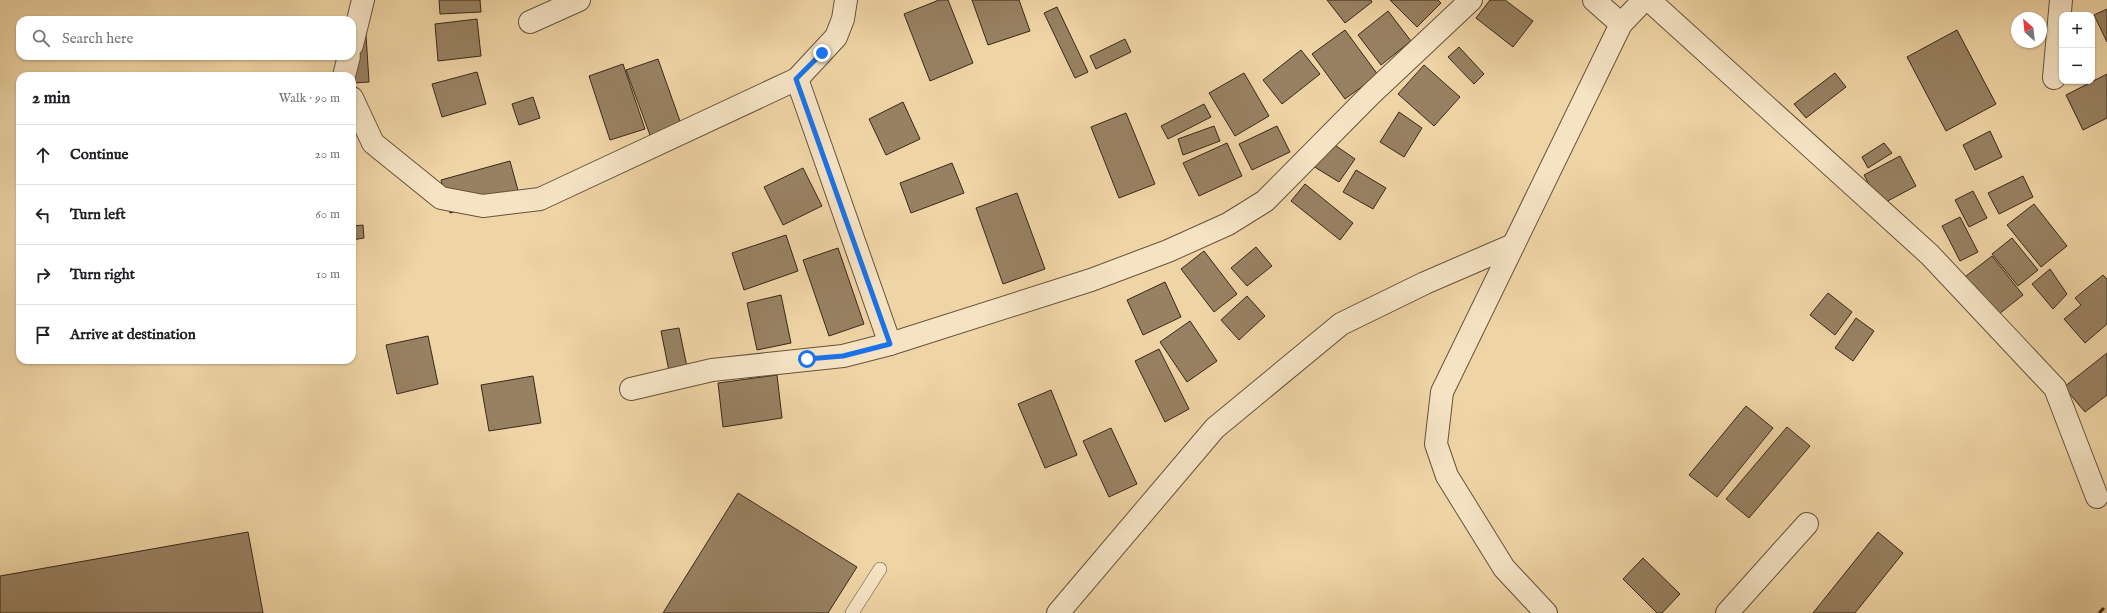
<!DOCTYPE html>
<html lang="en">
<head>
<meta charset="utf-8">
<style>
  body { margin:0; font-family:"IM FELL English",serif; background:#f6f6f6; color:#202124 }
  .controls { position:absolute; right:12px; top:12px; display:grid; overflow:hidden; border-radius:8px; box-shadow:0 1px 3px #0004 }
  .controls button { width:36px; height:36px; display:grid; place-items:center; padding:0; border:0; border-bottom:1px solid #e0e0e0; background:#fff; color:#202124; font:20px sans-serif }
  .compass { position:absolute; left:2011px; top:12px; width:36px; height:36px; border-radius:50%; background:#fff; box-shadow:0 1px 3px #0004; rotate:333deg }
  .stop { position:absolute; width:12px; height:12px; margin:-9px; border:3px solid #1a73e8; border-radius:50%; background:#fff }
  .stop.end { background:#1a73e8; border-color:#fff; box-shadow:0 1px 4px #0008 }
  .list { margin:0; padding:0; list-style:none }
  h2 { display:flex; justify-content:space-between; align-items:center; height:52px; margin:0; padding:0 16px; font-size:17px }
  h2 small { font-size:13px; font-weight:400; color:#757577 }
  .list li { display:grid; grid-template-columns:26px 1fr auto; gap:12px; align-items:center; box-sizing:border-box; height:60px; padding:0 16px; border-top:1px solid #e0e0e0 }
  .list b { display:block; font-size:15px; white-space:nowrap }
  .list em { font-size:13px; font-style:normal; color:#757577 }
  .icon { flex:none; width:22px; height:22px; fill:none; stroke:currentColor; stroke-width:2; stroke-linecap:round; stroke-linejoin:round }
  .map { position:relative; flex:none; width:2107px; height:613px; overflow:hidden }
  .search { position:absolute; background:#fff; box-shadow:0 1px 3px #0004; left:16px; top:16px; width:340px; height:44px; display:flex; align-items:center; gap:10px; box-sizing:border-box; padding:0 14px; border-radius:12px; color:#757577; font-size:15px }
  .panel { position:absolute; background:#fff; box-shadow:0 1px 3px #0004; left:16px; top:72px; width:340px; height:292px; border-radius:12px }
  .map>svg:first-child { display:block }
  .building { fill:#988162; stroke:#39281a }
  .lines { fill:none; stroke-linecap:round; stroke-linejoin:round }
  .lane-casing { stroke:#66533d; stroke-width:14 }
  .street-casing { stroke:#66533d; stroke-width:24 }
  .lane { stroke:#f5e3c4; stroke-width:13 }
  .street { stroke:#f5e3c4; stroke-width:22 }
  .rail { stroke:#39281a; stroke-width:3; stroke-dasharray:7 7; stroke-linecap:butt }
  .route { stroke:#1a73e8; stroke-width:5 }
</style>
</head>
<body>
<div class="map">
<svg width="2107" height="613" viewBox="0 0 2107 613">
  <rect width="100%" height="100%" fill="#efd4a5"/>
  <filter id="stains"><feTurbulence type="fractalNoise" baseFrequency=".005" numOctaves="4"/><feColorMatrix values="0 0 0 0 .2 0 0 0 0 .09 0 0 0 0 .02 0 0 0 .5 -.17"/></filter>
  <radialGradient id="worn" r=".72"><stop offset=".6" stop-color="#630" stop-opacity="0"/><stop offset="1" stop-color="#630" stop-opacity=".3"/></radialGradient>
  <g class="building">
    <path d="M439,0H480L481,12L440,14Z"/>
    <path d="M939,0H948L973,63L930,81L904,14Z"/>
    <path d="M972,0H1019L1030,31L988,45Z"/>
    <path d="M1327,0H1371L1372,2L1345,23Z"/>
    <path d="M1390,0H1438L1441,3L1417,27Z"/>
    <path d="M1490,0H1505L1533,21L1513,47L1476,18Z"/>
    <path d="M1057,7L1088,72L1075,78L1044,13Z"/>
    <path d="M2107,9V42L2094,15Z"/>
    <path d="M1388,11L1411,41L1381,65L1358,35Z"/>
    <path d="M477,19L481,56L438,61L435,24Z"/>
    <path d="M1345,30L1378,75L1345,99L1312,54Z"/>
    <path d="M1957,30L1996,104L1946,131L1907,57Z"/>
    <path d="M366,35L369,82L352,83V36Z"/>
    <path d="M1125,39L1131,52L1096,69L1090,56Z"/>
    <path d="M1459,47L1484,74L1474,84L1448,57Z"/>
    <path d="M1301,50L1320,74L1282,104L1263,80Z"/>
    <path d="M658,59L681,124L650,135L626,70Z"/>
    <path d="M623,64L645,129L610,140L589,76Z"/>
    <path d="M1424,65L1460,97L1434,126L1398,94Z"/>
    <path d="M477,72L486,104L442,117L432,84Z"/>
    <path d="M1244,73L1269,116L1235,136L1209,93Z"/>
    <path d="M1835,73L1846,87L1806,118L1794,104Z"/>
    <path d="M2107,74V118L2083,130L2066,95Z"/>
    <path d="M533,97L540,118L519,125L512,104Z"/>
    <path d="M903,102L920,139L886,155L869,119Z"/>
    <path d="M1204,104L1211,117L1168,139L1161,126Z"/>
    <path d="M1399,112L1422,128L1404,157L1380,142Z"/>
    <path d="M1126,113L1155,184L1119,198L1091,127Z"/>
    <path d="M1214,126L1220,141L1183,155L1178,139Z"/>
    <path d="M1277,126L1290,152L1252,170L1239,144Z"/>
    <path d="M1990,131L2002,157L1975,170L1963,145Z"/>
    <path d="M1329,141L1355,159L1339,182L1313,166Z"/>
    <path d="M1227,143L1242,176L1199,196L1183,163Z"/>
    <path d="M1884,143L1892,153L1868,168L1862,157Z"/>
    <path d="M1900,156L1916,186L1880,205L1864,175Z"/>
    <path d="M510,161L519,194L450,213L441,180Z"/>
    <path d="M952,163L964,193L911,213L900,183Z"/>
    <path d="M803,168L822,206L783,225L764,187Z"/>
    <path d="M1356,170L1386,188L1373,209L1343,192Z"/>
    <path d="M2023,176L2033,197L1999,214L1988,193Z"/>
    <path d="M1305,184L1353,223L1340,240L1291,201Z"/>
    <path d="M1973,191L1987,218L1969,227L1955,200Z"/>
    <path d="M1017,193L1045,269L1003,284L976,208Z"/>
    <path d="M2034,204L2067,246L2041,267L2007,225Z"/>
    <path d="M1960,217L1978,252L1960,261L1942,226Z"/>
    <path d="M363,225L364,238L352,240V226Z"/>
    <path d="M786,235L798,271L744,290L732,253Z"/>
    <path d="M2012,238L2038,270L2018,286L1992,254Z"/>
    <path d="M1256,247L1272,266L1247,286L1231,268Z"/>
    <path d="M838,248L864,324L829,336L803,260Z"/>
    <path d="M1204,251L1237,294L1214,312L1181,269Z"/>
    <path d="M1992,256L2023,295L1985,325L1953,286Z"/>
    <path d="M2050,269L2067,294L2053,309L2032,284Z"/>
    <path d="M2103,275L2107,279V324L2085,343L2064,319L2081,305L2075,298Z"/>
    <path d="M1165,282L1181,317L1143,335L1127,300Z"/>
    <path d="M1828,293L1852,312L1835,335L1810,315Z"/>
    <path d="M781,295L791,343L757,350L747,303Z"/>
    <path d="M1247,296L1265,316L1239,340L1221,320Z"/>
    <path d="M1856,318L1874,331L1853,361L1835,348Z"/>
    <path d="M1190,321L1217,361L1187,382L1160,342Z"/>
    <path d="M679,328L687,367L669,371L661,331Z"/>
    <path d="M428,336L438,384L397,394L386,345Z"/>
    <path d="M1159,349L1189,409L1165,422L1135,361Z"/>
    <path d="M2107,353V395L2085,412L2064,387Z"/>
    <path d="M777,375L782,418L723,427L718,383Z"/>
    <path d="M533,376L541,423L489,431L481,385Z"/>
    <path d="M1051,390L1077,455L1045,468L1018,404Z"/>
    <path d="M1746,406L1773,428L1717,497L1689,475Z"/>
    <path d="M1787,427L1810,446L1749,518L1726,499Z"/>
    <path d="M1111,428L1137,484L1109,497L1083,441Z"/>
    <path d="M738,493L857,567L828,613H663Z"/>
    <path d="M248,532L263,613H0V576Z"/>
    <path d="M1878,532L1903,553L1855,613H1813Z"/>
    <path d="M1643,558L1680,594L1662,613H1657L1623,579Z"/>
  </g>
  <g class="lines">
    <g class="lane-casing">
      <path id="lane" d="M852,613L880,569"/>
    </g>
    <g class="street-casing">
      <g id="street">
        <path d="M1594,0L1621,24L1644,0"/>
        <path d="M1649,0L1930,255L2055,388L2097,497"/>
        <path d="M530,22L579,0"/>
        <path d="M352,45L363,0"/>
        <path d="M344,76L349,56"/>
        <path d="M2054,78L2061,0"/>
        <path d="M797,79L890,344"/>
        <path d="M352,98L373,143L441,198L483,206L540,199L797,79L836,37L843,19L846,0"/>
        <path d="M631,389L712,370L843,356L890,344L1091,280L1168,251L1228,224L1265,201L1370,95L1471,0"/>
        <path d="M1058,613L1215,428L1341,324L1425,283L1513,245"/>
        <path d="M1546,613L1504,568L1447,476L1436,444L1442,392L1621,24"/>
        <path d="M1727,613L1807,524"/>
      </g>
    </g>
    <use href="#lane" class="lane"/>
    <use href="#street" class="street"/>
    <path class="rail" d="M2099,613L2107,605"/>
  </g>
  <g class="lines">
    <path class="route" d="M807,359L843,356L890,344L796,79L822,53"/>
  </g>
  <rect width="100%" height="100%" filter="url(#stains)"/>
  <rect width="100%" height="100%" fill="url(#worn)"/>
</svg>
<div class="controls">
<button>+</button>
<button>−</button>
</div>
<svg class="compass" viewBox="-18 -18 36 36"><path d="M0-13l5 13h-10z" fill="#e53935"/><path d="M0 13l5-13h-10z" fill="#757577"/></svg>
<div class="stop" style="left:807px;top:359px"></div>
<div class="stop end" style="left:822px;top:53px"></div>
<div class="search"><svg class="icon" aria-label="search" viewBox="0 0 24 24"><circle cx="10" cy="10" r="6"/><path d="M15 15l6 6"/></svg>Search here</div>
<section class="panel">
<h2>2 min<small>Walk · 90 m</small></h2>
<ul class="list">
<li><svg class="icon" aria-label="ahead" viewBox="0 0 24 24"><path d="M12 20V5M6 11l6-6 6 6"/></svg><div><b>Continue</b></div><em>20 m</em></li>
<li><svg class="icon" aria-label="left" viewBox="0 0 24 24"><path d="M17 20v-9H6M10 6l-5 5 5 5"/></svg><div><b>Turn left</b></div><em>60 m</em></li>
<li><svg class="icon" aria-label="right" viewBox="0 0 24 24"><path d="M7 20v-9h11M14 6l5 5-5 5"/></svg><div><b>Turn right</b></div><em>10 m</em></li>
<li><svg class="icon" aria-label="arrive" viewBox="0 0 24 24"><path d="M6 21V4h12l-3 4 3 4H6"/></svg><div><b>Arrive at destination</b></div></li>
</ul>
</section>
</div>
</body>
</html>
